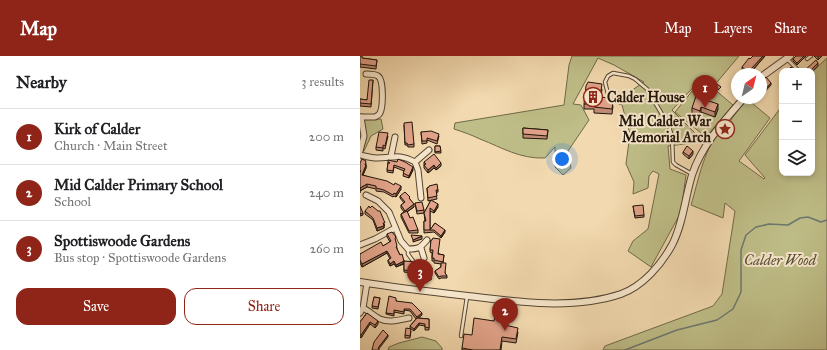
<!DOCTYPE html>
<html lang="en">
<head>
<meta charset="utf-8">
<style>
  body { margin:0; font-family:"IM FELL Great Primer",serif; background:#f6f6f6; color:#202124 }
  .controls { position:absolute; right:12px; top:12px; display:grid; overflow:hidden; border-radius:8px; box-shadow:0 2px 6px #0003 }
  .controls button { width:36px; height:36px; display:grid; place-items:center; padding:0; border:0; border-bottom:1px solid #e0e0e0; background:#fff; color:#202124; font:20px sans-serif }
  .compass { position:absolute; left:371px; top:12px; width:36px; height:36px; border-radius:50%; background:#fff; box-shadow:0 2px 6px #0003; rotate:35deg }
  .you { position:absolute; left:202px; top:103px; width:14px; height:14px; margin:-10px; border:3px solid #fff; border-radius:50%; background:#1a73e8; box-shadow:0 0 0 6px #1a73e833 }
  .badge { display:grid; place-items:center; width:26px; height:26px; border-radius:50%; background:#8f2418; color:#fff; font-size:13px; font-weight:700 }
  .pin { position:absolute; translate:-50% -33px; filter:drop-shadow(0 1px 2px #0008) }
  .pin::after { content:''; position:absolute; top:21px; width:14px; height:12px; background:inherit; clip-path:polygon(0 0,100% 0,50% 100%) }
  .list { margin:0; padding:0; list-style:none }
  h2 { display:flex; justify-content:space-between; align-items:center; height:52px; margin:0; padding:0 16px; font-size:17px }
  h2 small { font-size:13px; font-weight:400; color:#757577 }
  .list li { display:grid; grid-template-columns:26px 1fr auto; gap:12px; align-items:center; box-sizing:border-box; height:56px; padding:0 16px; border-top:1px solid #e0e0e0 }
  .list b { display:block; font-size:15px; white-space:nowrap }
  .list p { margin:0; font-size:13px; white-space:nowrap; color:#757577 }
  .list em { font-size:13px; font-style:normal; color:#757577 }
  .actions { display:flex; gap:8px; padding:12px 16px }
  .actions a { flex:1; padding:9px 0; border:1px solid #8f2418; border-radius:12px; text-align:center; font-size:14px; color:#8f2418 }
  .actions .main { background:#8f2418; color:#fff }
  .icon { flex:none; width:22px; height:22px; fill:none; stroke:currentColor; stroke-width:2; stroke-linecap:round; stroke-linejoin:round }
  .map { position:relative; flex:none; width:467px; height:294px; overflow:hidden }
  header { display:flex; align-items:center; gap:24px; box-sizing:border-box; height:56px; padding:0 20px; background:#8f2418; color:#fff }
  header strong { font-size:19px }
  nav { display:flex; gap:22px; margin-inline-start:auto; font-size:14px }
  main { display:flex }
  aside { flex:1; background:#fff }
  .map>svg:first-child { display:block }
  .green { fill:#bfbe88; stroke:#6f6948 }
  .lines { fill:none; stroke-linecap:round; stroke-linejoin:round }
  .stream { stroke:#6b7770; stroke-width:1.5 }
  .service-casing { stroke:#544532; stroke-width:4.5 }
  .minor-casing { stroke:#544532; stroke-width:7 }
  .tertiary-casing { stroke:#544532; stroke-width:8 }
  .service { stroke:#f7e6cb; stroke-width:2.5 }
  .minor { stroke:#f7e6cb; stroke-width:5 }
  .tertiary { stroke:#f7e6cb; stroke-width:6 }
  .wall { fill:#c28c77; stroke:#1f1409 }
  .shaded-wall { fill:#9e7261; stroke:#1f1409 }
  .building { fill:#e2a38a; stroke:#1f1409 }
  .labels { text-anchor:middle; stroke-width:4; stroke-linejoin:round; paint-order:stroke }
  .poi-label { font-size:14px; font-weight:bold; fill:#1f1409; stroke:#f7e6cb; text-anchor:start }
  .park-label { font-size:14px; font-style:italic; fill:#575035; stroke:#f7e6cb }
</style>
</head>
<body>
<header>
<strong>Map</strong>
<nav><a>Map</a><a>Layers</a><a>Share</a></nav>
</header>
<main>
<aside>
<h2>Nearby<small>3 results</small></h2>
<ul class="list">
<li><span class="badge">1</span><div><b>Kirk of Calder</b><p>Church · Main Street</p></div><em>200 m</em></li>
<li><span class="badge">2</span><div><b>Mid Calder Primary School</b><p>School</p></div><em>240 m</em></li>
<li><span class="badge">3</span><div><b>Spottiswoode Gardens</b><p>Bus stop · Spottiswoode Gardens</p></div><em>260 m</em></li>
</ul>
<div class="actions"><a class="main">Save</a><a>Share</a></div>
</aside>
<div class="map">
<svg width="467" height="294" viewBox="0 0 467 294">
  <rect width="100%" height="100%" fill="#f3d9af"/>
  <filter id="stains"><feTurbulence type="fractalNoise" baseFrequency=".005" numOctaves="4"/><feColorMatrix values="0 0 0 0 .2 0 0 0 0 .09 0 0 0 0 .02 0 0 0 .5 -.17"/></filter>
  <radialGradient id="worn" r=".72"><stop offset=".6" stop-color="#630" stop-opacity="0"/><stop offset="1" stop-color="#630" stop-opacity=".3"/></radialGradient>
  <g class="green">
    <path d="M212,0H379L353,31L342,22L312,54L340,82L325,88L308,90L310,113L326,119L321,156L291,211L268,195L273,185L288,173L299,118L293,115L289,120L288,132L273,138L274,126L266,108L270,78L262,49L253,46V42L265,39L284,26L254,9L238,2L213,48L221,49L229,64L208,95L211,112L203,119L195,111V91L185,102C160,103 143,92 120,83C112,79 103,76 94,73L95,67L204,49L209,9Z"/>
    <path d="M467,2V294H243L245,290L353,250L362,238L375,155L365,147L363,162L331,149C338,127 345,84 365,73L366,70L387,43L410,62L379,105L404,123L405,122L385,99L422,50V117H452V16Z"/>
    <path d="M342,23L373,49L346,81L315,56Z"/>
    <path d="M21,63L23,73L11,80L4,95L0,97V64Z"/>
    <path d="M62,281L76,285L82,292V294H28L29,291L39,287Z"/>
  </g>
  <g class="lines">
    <path class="stream" d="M265,294L317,274L357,264L373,253L381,236V194L386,179L396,171L409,168L428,169L440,162L448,161L461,166L467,164"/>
    <g class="service-casing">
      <g id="service">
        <path d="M427,3L439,15"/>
        <path d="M447,3L451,0"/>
        <path d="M248,38L245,26L248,20L253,17L269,20L275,23L287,33L309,70L312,81L313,106L316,109L332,118"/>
        <path d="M48,193V198L53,205"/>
        <path d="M101,280L107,241"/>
      </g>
    </g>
    <g class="minor-casing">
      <g id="minor">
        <path d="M0,61H15C18,59 18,60 20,57C23,51 24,24 18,20C15,18 10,18 6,18"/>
        <path d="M0,95L4,80L1,61"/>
        <path d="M0,99C5,100 11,102 17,102C33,102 38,97 55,106L58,114L61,142"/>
        <path d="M31,100L35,81"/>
        <path d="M55,106L69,94"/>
        <path d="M6,139L18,145L29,156L41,185L48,193C59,193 60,192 67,184"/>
        <path d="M0,189L15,183L35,172"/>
        <path d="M61,192L64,202"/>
        <path d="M3,252C9,255 14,260 20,263C29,267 39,264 49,262"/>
        <path d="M0,257L3,252L7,227"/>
      </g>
    </g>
    <g class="tertiary-casing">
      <g id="tertiary">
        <path d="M401,21L430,0"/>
        <path d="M0,226C36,232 72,236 108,240C156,246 214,254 261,238C283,230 301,209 312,189C323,168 325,142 332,119C342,89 363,66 384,42"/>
      </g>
    </g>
    <use href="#service" class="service"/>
    <use href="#minor" class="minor"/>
    <use href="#tertiary" class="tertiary"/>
  </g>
  <g class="wall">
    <path d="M0,0L2,2L17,4L16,13L0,11Z"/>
    <path d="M393,0H405L393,14V16L395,18H389L382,13V11Z"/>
    <path d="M436,0H446L437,9L433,5V3Z"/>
    <path d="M454,0H462L458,4Z"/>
    <path d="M13,24L11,51L0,50V43L7,44Z"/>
    <path d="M377,28V37L373,34V32Z"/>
    <path d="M242,33L241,41L249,44L253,50L252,58L234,57V53H224V48Z"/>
    <path d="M388,42H399L394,47L390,44L388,47L387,46Z"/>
    <path d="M344,43L358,53L355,61L341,56L340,60L332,57V52Z"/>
    <path d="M44,69L54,88V91H48L47,89H45Z"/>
    <path d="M163,72L188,74L187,83L163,82Z"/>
    <path d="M61,76L79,80L77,88L67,84V87L62,88Z"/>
    <path d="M28,80L25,93L23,92V95L16,94V91Z"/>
    <path d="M75,90H80L81,97H75Z"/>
    <path d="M323,96L333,98L329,103L323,98Z"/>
    <path d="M28,106L53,114L49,122L43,120L44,115L34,111L33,117L27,116Z"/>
    <path d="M64,106L81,110L76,114L74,112L68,117L64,112Z"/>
    <path d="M0,107H6V112L3,119L41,133L36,141L34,140L33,141L24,136L16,135V133L7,131L0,135Z"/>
    <path d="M67,132L78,134V136L76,137L77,143L68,145Z"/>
    <path d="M40,140L50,143L54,151L47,156L50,162L58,174V177H49L41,161V158L44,156L41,152V149L44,147L40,142Z"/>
    <path d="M71,144L78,151L74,157L70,155V174L75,167L85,176L81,182L74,176L64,177V165H65L64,157Z"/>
    <path d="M55,147L64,154V157L57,158Z"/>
    <path d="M273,150L284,159V161L275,162Z"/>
    <path d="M5,155L25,169L24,170V172L17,175L13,164L5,158Z"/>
    <path d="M27,178L36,184H35L37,192V193L40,199L44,205L57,209L59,211L72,212L71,224L62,225L59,221V218L44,216V208L36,211L34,208L30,210L28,206V204L30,203L27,197L2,211L0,207V198L23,190L30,186L27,181Z"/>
    <path d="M71,184L79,198L84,199L83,207L85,217L87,220V222H81L79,223L75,217V215L81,211V208L74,207V205H72V197L70,196Z"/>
    <path d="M14,241L20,242L18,253L12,252Z"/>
    <path d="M36,244V245L62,259L58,262L69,263V274H65V270L59,269L54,275L50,272V270L56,263L50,255L44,254V258L34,256V260L26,258V257Z"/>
    <path d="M148,253L145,270L158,276L156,287L142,285L141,294H102V292L112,279L134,265Z"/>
    <path d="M7,257L18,268L15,272L10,268L1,282L0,281V266Z"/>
    <path d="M51,275L50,282H45V279Z"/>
  </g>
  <g class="shaded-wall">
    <path d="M403,0H405L391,16V13Z"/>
    <path d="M444,0H446L437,9V7Z"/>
    <path d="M458,0H462L458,4Z"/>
    <path d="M458,7V10L452,16V15H450Z"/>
    <path d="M411,27V29L401,40V38Z"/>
    <path d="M397,42H399L394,47V45Z"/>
    <path d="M358,48V53L355,61V56Z"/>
    <path d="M341,51V56L340,60V55Z"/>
    <path d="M333,95V98L329,103V100Z"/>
    <path d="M81,107V110L76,114V112Z"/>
    <path d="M6,109V112L2,121V119Z"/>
    <path d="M74,109V112L68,117V114Z"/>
    <path d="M53,111V114L49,122V120Z"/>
    <path d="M7,128V131L0,135V132Z"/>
    <path d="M41,130V133L36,141V138Z"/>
    <path d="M54,148V151L45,157V155Z"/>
    <path d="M78,148V151L74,157V155Z"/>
    <path d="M3,157V159L0,160V158Z"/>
    <path d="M24,170V172L17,175V172Z"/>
    <path d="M85,174V176L81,182V180Z"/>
    <path d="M62,180V183L53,186V184Z"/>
    <path d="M27,195V197L2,211V208Z"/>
    <path d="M34,205V208L30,210V208Z"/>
    <path d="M44,205V207L36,211V209Z"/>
    <path d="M62,257V259L57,263V261Z"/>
    <path d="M18,265V268L15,272V269Z"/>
    <path d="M10,266V268L1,282V279Z"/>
    <path d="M59,267V269L54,275V273Z"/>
    <path d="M28,279V281L18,294V292Z"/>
  </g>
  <g class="building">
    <path d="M0,0H2V2L17,4L16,10L0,8Z"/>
    <path d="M393,0H403L391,13L393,14L391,17L392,15L395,18H390V17L382,11L389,2L390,3Z"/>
    <path d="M436,0H444L437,7L433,3Z"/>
    <path d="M456,4L458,7L450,15H444Z"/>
    <path d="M431,11L436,15H427Z"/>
    <path d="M406,21L411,27L401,38V26Z"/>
    <path d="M9,24H13L11,48L0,47V43L7,44Z"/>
    <path d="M228,26L242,28L240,41L249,42V44L253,45L252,53L234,51V48H224L226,30Z"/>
    <path d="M357,28L361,31L358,34L355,31Z"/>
    <path d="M377,28V35L373,32Z"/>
    <path d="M337,37L344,40L343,43L358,48L355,56L341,51L340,55L332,52Z"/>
    <path d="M390,42H397L394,45Z"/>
    <path d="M52,66L54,88L48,89L47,87H45L44,67Z"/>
    <path d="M163,72L188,74L187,80L163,78Z"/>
    <path d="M71,75L79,78L77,85L67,82V85H62L61,76Z"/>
    <path d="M19,76L28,77L25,90L23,89V92L16,91Z"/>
    <path d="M75,90H80L81,95L75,96Z"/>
    <path d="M327,90L333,95L329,100L323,96Z"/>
    <path d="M74,98L81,107L76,112L74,109L68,114L64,109L66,108L64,106Z"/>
    <path d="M2,103L6,105L5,109H6L2,119L27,125L34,129L35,127L41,130L36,138L34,137L33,139L24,134L16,132V130L7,128L0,132V137V116L1,115H0V107Z"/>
    <path d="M38,103L45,106L53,111L49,120L43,117L45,113L34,109L33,115L27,114L28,107H30L28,106V104L37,106Z"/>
    <path d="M77,128L78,134H76L77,140L68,142L67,132L69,131V130Z"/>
    <path d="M45,136L50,141L49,142L54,148L45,155L41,149L45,146L40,140Z"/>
    <path d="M71,144L78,148L74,155L70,152V174L75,167L85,174L81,180L74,174H64V165H66L64,157Z"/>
    <path d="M62,146L64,154L57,155L55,147Z"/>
    <path d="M283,149L284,159L275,160L273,150Z"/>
    <path d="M0,150L3,157L0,158Z"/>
    <path d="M9,150L10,152L12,150L18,155H20L25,167H23L24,170L17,172L13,162L5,155Z"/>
    <path d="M47,155L50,162L53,161L58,174L49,175L41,158Z"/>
    <path d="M32,176L36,181L35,182L37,190L36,191L40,199L42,198L44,205L57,206V209H59V211L72,212L71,221L62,223L59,218V216L44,214V205L36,209L34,205L30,208L28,204L31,202L27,195L2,208L0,204V198L21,186L23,190L31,185L27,178Z"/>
    <path d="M51,179L62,180L53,184Z"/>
    <path d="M73,182L80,183L78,198L84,199L83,206L74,204V202H72L73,194H70L71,184H72Z"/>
    <path d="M81,207H86L85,217L87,220H81L79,221L75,215L81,211Z"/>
    <path d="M29,240L36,242V245L52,247L62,257L57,261L50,253H44V256L34,254V258L26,257Z"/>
    <path d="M14,241L20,242L18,251L12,250Z"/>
    <path d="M137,248L148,249L145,269L158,272L156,283L142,281L140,294H113L102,292L104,278L112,279L114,262L134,265Z"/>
    <path d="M7,257L18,265L15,269L10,266L1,279H0V266Z"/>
    <path d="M57,262L69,263V272L65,271V268L59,267L54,273L50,270Z"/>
    <path d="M46,272L51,273L50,280L45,279Z"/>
    <path d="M23,274L28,279L18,292L19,293V294H12L14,286Z"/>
  </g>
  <defs>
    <g id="building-ring" transform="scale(1)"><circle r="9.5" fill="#f7e6cb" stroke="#8f2418" stroke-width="1.5"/><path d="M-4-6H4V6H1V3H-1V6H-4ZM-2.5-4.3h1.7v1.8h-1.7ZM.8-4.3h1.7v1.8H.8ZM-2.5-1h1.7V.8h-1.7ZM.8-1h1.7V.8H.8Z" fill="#8f2418"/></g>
    <g id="sight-ring" transform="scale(1)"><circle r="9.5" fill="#f7e6cb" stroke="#8f2418" stroke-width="1.5"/><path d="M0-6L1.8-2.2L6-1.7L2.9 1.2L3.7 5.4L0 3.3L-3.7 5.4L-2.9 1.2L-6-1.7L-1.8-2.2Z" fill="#8f2418"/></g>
  </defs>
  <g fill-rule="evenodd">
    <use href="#building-ring" x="233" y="41"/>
    <use href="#sight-ring" x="365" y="73"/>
  </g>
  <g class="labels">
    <g class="poi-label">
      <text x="247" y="46">Calder House</text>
      <text x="351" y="70" text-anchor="end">Mid Calder War<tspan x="351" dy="16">Memorial Arch</tspan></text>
    </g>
    <g class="park-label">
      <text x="420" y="209">Calder Wood</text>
    </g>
  </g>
  <rect width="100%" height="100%" filter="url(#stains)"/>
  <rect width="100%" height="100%" fill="url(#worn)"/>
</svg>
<div class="controls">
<button>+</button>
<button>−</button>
<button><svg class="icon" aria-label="layers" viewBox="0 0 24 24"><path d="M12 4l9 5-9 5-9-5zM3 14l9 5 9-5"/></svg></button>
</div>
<svg class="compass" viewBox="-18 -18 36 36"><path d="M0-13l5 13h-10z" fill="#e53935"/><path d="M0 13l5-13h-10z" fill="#757577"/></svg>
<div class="you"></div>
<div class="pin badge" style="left:345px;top:52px">1</div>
<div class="pin badge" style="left:145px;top:275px">2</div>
<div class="pin badge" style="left:60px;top:236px">3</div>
</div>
</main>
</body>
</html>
